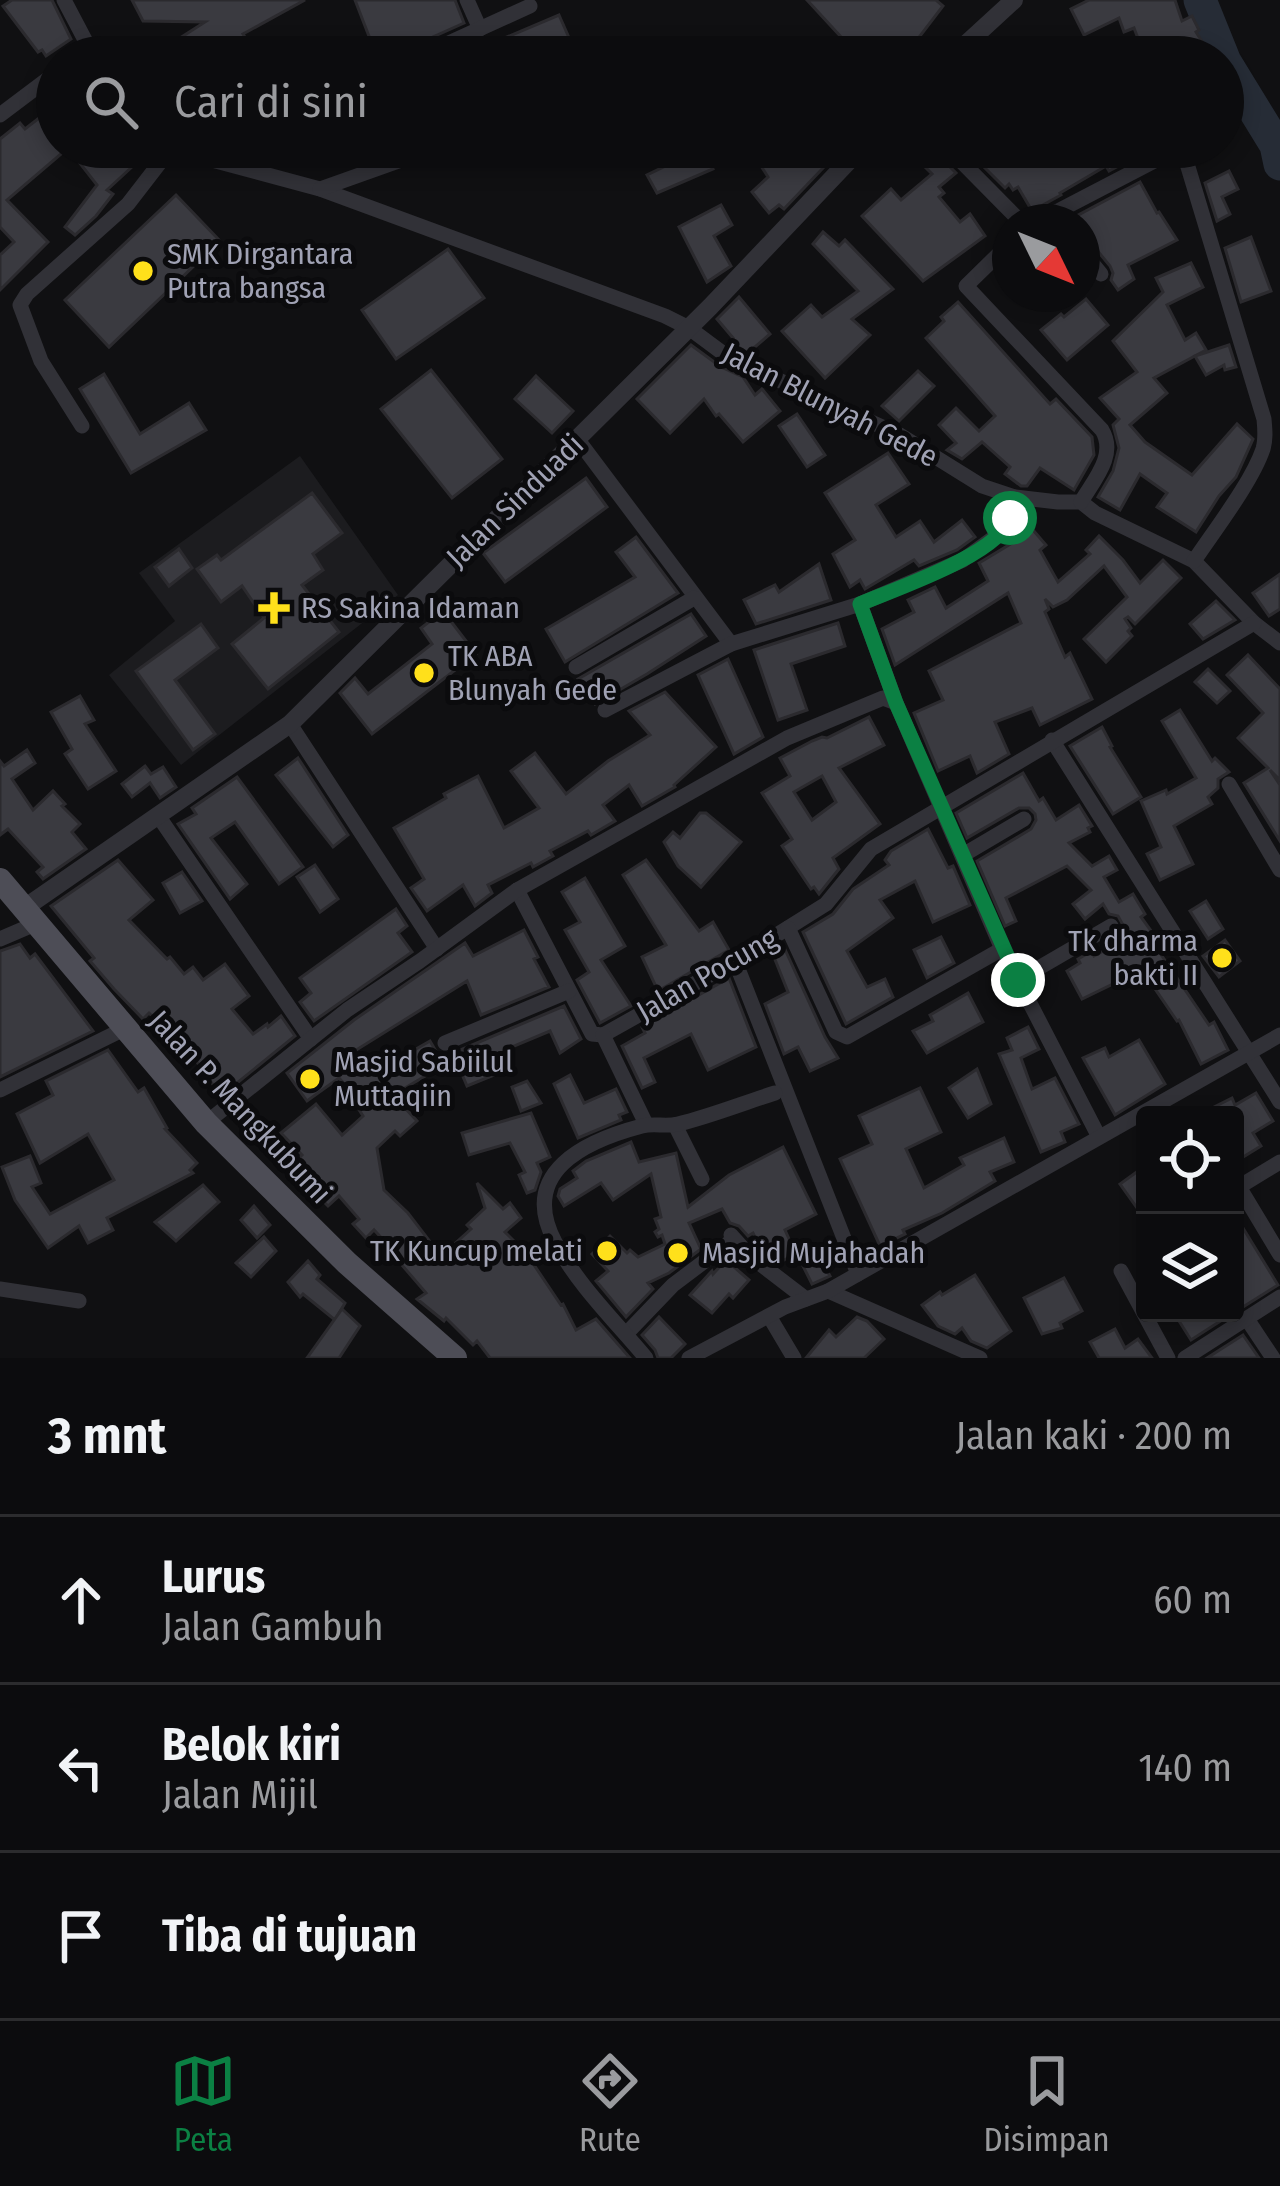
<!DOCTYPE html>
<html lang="id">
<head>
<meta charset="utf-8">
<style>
  body { margin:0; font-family:"Fira Sans Condensed",sans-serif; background:#151517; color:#f1f3f6 }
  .controls { position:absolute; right:36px; bottom:36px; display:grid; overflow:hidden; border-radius:12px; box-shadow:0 6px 18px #0003 }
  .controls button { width:108px; height:108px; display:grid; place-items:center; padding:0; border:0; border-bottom:3px solid #2c2c2e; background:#0c0c0e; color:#f1f3f6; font:60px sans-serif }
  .compass { position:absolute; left:992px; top:204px; width:108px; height:108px; border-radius:50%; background:#0c0c0e; box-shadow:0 6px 18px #0003; rotate:133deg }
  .stop { position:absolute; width:36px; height:36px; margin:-27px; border:9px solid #0b8043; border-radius:50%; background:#fff }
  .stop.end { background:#0b8043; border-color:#fff; box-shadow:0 3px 12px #0008 }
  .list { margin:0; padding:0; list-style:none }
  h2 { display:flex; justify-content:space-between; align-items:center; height:156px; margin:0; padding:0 48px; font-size:51px }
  h2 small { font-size:39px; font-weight:400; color:#9a9b9e }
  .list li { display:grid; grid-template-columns:78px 1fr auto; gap:36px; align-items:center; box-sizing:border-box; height:168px; padding:0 48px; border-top:3px solid #2c2c2e }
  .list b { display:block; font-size:45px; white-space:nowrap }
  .list p { margin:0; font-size:39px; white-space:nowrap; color:#9a9b9e }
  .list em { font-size:39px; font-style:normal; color:#9a9b9e }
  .icon { flex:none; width:66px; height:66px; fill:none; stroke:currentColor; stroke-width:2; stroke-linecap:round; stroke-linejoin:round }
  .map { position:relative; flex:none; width:1280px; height:1358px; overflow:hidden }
  .search { position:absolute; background:#0c0c0e; box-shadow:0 6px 18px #0003; left:36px; right:36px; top:36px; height:132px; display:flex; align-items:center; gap:30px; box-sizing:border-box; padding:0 42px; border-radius:66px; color:#9a9b9e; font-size:45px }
  .sheet { height:660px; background:#0c0c0e }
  nav { display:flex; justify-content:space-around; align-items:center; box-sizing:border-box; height:168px; border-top:3px solid #2c2c2e; background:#0c0c0e; font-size:33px; color:#9a9b9e }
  nav a { display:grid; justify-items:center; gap:6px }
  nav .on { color:#0b8043 }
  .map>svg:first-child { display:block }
  .built { fill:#1c1c1f }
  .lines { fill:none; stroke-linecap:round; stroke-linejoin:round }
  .river { stroke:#262c36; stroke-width:33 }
  .building { fill:#3a3a40; stroke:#2b2a2e; stroke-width:3; fill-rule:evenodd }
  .minor { stroke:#313137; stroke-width:15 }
  .tertiary { stroke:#313137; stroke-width:18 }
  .primary { stroke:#4d4d56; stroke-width:24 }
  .route { stroke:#0b8043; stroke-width:15 }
  .poi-dot { fill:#ffe01b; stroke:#0b0b0d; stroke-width:4.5 }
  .labels { text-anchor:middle; stroke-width:10; stroke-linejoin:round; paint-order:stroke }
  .poi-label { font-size:30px; fill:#a0a2b4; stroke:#0b0b0d; text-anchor:start }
  .street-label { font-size:30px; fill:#a0a2b4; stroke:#0b0b0d }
</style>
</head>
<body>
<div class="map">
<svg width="1280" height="1358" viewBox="0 0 1280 1358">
  <rect width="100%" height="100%" fill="#101012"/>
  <path class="built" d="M300,456L398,595L181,765L109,675L175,621L139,573Z"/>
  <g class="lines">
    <path class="river" d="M1200,0L1225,62L1276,145L1280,164"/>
  </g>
  <g class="building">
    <path d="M12,0H52L71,39L46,56L42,50L38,52L3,6Z"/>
    <path d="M132,0H305L243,34L251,46L235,57L221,39L194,57H177L169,45L205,22L143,21Z"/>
    <path d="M355,0H455L464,23L413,46L406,57H327L370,39Z"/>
    <path d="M807,0H936L943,6L904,57H857L839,41L842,38Z"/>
    <path d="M1089,0H1175L1182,21L1192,16L1199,30L1196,32L1208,51L1198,57H1172L1167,49L1145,57L1134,28L1124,32L1119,18L1084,35L1071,9Z"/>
    <path d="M559,15L574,49L555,57H447L474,45L476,50Z"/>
    <path d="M57,104V147H115L133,166L107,190L113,194L96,216L75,235L65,227L97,185L68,148L7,200L48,242L0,290V255L14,242L0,227V139L20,123L25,129Z"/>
    <path d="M251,147H308L271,164L257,160Z"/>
    <path d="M705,147H710L716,159L710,162L713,169L657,193L647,175Z"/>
    <path d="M786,147H803L809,157L820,147H843L784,209L779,205L769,213L752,192L768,177L761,166Z"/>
    <path d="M905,147H935L938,155L956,173L939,187L944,193L939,197L960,222L970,214L985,236L923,281L862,216L891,189L901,200L932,174Z"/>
    <path d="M984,147H1137L1141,154L1109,171L1106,166L1060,193L1061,195L1032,211L1018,187L1013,190L1009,184L1005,188L973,156Z"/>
    <path d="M1229,171L1238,189L1222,197L1230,214L1217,221L1205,183Z"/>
    <path d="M1140,182L1157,213L1159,212L1177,240L1128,265L1134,279L1118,290L1111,280L1113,273L1110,266L1091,243L1082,239V222L1069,220Z"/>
    <path d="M176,195L220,241L109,347L65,300Z"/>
    <path d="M721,205L732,225L714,236L731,266L707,282L679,227Z"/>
    <path d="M823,232L839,246L845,240L893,289L852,319L870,335L825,378L782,331L811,305L822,317L858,291L813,244Z"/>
    <path d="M1251,237L1271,291L1241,302L1225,248Z"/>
    <path d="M448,249L484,298L396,359L362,310Z"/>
    <path d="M1191,263L1203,287L1167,305L1185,340L1196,333L1206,350L1154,378L1167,393L1130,425L1145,442L1192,475L1237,424L1253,439L1236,477L1219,496L1196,532L1157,507L1167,493L1140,474L1120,510L1098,497L1113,471L1119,448L1113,425L1119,419L1100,398L1137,372L1113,341L1163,292L1156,278Z"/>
    <path d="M739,297L770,334L748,353L729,342L733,338L717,319Z"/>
    <path d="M1086,299L1108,325L1067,360L1041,330L1061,314L1064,317Z"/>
    <path d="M958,302L1050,404L1056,399L1092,437L1094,455L1074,490L1040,468L1027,486H1021L1005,474L1010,467L982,442L962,459L947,450L956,443L939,425L956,408L979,431L995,416L926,338L944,321L941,317Z"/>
    <path d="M691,345L721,367L743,377L755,395L762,389L780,411L743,442L719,414L716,416L704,399L670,433L637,399Z"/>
    <path d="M1229,345L1236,367L1225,370L1224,365L1206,375L1195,356Z"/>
    <path d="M431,370L502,459L452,498L381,409Z"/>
    <path d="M918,371L934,386L899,421L882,406Z"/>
    <path d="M104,374L140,434L189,403L206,430L131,473L80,389Z"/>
    <path d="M536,376L573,411L552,433L515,399Z"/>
    <path d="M797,414L825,455L807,467L779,426Z"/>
    <path d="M888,453L909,484L876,505L896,537L920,521L934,542L962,520L975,537L957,550L919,566L914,560L865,589L860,580L850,587L833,554L855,540L825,493Z"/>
    <path d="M586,478L607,507L505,582L483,553Z"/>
    <path d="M312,493L342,533L313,554L323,570L302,585L339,632L268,689L232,644L264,618L242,586L221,602L197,569L217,555L221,560Z"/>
    <path d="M1027,523L1046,545L1040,550L1058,582L1090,554L1086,550L1099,536L1123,560L1140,583L1163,560L1181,578L1135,624L1128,617L1125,619L1131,628L1128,631L1132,636L1106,662L1084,639L1127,597L1104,566L1067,600L1053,607L1045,599L1049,609L1045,612L1065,657L1070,653L1092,699L1040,725L1032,708L995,722L1009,754L977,773L970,756L938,771L914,713L943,700L929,671L1021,623L1008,593L895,665L882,629L914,612L908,600L935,587L946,608L988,581L979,563L1017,540L1015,537Z"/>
    <path d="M636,537L678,593L565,662L546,629L635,577L616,552Z"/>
    <path d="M179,549L192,568L169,586L155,567Z"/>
    <path d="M819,564L831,600L756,624L744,600L775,585L779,592Z"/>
    <path d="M1280,574V609L1269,616L1253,593Z"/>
    <path d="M1216,601L1235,620L1203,639L1190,624Z"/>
    <path d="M443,611L476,654L372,734L340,693L355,678L368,694L432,644L421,628Z"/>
    <path d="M691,614L706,636L647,674L595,704L578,679Z"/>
    <path d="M838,623L845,646L791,664L807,710L778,720L754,650Z"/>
    <path d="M201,624L218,648L175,680L215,734L193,750L136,671Z"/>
    <path d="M1248,655L1280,689V780L1270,770L1280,785V841L1244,783L1268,768L1238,738L1263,713L1227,675Z"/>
    <path d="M728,659L763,737L734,754L698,675Z"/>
    <path d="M1208,669L1230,691L1217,703L1195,682Z"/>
    <path d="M665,692L716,747L674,785L675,787L642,806L629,785L603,805L615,821L591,835L588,831L550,851L553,856L533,867L531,863L488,885L492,893L475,906L463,885L427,911L411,888L424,879L394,828L446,798L444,794L478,776L504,828L539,808L511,771L535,753L566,794L608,761L650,735L629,711Z"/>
    <path d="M80,696L94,720L85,724L116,771L88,789L65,754L72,749L51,712Z"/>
    <path d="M1180,710L1212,761L1215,758L1229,772L1218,779V788L1208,797L1212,804L1174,826L1193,864L1160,880L1147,854L1161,847L1141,801L1166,790L1167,794L1196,778L1162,721Z"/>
    <path d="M869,717L884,745L839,768L880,824L833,858L839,869L819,894L814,887L811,889L782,846L792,839L762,793L790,776L780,758L812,741L822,737L827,738ZM822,776L836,802L812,820L794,792Z"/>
    <path d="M1102,727L1112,746L1110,747L1141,797L1113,814L1070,746Z"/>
    <path d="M27,750L35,763L12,779L33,810L53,791L65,804L62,806L80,824L72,832L86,849L43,879L37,872L43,867L8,829L0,835V761L4,766Z"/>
    <path d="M298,758L348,835L333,847L276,775Z"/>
    <path d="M145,766L151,774L163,767L176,787L160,798L150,783L132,797L122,784Z"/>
    <path d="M1023,773L1039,801L1043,798L1056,820L1079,805L1092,826L1088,828L1090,832L1069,843L1092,866L1109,856L1117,870L1104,877L1119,902L1133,894L1145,914L1141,917L1165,950L1160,953L1209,1025L1214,1022L1228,1050L1201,1064L1179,1020L1177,1021L1142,970L1082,999L1067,971L1080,963L1078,959L1092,951L1094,956L1124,940L1120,933L1123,925L1118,916L1109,914L1103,904L1085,919L1073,904L1091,890L1067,866L1006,898L1016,921L1005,926L977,861L1031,829L1036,820L1035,814L1029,808H1019L967,838L956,813Z"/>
    <path d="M237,777L303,867L279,884L235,822L211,838L247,884L230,899L178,824L196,814L192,808Z"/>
    <path d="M700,813H706L741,842L701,887L678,866L664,842L673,832L680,838Z"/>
    <path d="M928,829L948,868L953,866L970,905L933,922L915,881L880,900L893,918L847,951L867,987L885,979L893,997L846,1024L803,932L833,914L853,889L889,865L885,860L891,851Z"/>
    <path d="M118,860L153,900L129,920L167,959L170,957L184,974L193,967L203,980L225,964L249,996L232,1009L253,1034L267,1024L268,1027L281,1016L295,1036L221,1096L194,1058L149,1013L143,1019L114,989L90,961L94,958L51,906Z"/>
    <path d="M646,860L699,931L713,922L729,950L658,991L642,957L666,945L623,875Z"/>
    <path d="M315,865L338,899L320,912L297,877Z"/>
    <path d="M182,872L202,901L180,913L163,883Z"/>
    <path d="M585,878L625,946L601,960L631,1006L600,1023L577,980L589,972L565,930L580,922L562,892Z"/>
    <path d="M1206,901L1223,929L1208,939L1190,911Z"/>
    <path d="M396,909L407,926L398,933L412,952L314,1021L300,1002L311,993L300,978Z"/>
    <path d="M524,930L538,957L534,959L549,987L481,1015L467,981L353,1052L372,1074L430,1041L444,1065L393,1095L417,1121L400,1136L395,1131L377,1148L384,1190L408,1213L441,1256L471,1229L467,1225L485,1208L477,1183L503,1209L510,1203L521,1218L505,1232L526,1253L561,1305L563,1304L576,1330L596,1319L630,1358H490L477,1341L473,1345L446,1318L444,1321L417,1299L426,1293L401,1264L404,1262L374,1230L366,1238L353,1224L359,1219L339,1196L328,1206L290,1168L302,1155L281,1133L316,1104L342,1135L363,1116L356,1105L360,1102L339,1078L307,1101L287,1073L354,1020L465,943L473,956Z"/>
    <path d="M941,937L954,963L927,978L914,950Z"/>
    <path d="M1225,940L1240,961L1219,977L1203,956Z"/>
    <path d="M20,944L30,958L35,954L93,1031L0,1077V951Z"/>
    <path d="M783,945L825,1037L838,1058L810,1071L798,1047L784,1054L765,1004L788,992L772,952Z"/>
    <path d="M729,978L756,1047L708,1070L691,1034L644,1058L655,1082L642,1088L622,1046L645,1033L642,1027Z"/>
    <path d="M968,993L983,1022L927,1053L913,1031L933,1021L930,1015Z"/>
    <path d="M564,1006L581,1039L560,1053L550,1031L507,1049L514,1067L467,1086L453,1053Z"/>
    <path d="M1028,1027L1039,1049L1021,1058L1032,1089L1055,1078L1079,1124L1061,1132L1065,1142L1041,1152L999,1054L1012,1050L1007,1038Z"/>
    <path d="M1139,1040L1165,1084L1115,1115L1083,1058L1105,1048L1109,1057Z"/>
    <path d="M108,1050L138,1092L144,1088L167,1128L165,1129L197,1163L190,1170L193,1173L107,1218L113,1230L88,1243L79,1226L48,1248L15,1200L2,1167L30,1156L41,1183L32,1187L50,1214L114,1180L88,1134L40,1163L17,1114L53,1095L46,1081Z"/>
    <path d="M977,1069L991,1104L968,1118L949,1088Z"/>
    <path d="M570,1075L584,1103L616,1089L627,1112L619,1115L621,1120L578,1138L554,1084Z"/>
    <path d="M527,1081L541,1103L521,1111L512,1087Z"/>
    <path d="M920,1088L941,1132L906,1149L924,1188L964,1165L960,1158L1004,1138L1014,1162L990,1172L995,1181L942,1213L903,1230L905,1234L880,1246L840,1159L872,1144L859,1116Z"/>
    <path d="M1256,1093L1273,1121L1253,1133L1261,1146L1235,1162V1115H1198L1232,1098L1235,1105Z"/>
    <path d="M531,1113L550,1157L537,1163L541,1172L535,1190L527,1193L519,1175L525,1172L510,1143L469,1155L462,1133Z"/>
    <path d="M631,1142L639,1162L676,1153L688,1207L729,1175L783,1147L816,1214L785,1230L796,1254L778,1263L761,1249L753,1233L748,1236L739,1226L730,1223L722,1209L689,1223L701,1249L669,1273L648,1283L653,1289L626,1317L596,1281L608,1271L592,1254L610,1236L627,1253L630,1250L638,1257L665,1244L662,1235L658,1237L655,1232L659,1229L655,1219L661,1217L651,1174L613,1200L601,1183L564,1206L558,1196L560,1189L577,1178L573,1171L586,1161Z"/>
    <path d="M1145,1166V1219L1120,1184Z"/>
    <path d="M203,1185L219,1202L176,1241L155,1222Z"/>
    <path d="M254,1206L270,1225L257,1238L241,1220Z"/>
    <path d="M1235,1215L1278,1285L1235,1312Z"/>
    <path d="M264,1237L276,1251L251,1277L236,1263Z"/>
    <path d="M815,1248L830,1276L812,1284L798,1256Z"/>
    <path d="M726,1260L749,1280L733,1298L729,1294L712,1313L690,1295L710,1273L712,1271L713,1274Z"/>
    <path d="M308,1261L320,1275L317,1279L345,1303L335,1320L303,1294L300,1297L288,1282Z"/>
    <path d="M975,1275L1011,1331L987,1348L971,1341L962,1328L955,1334L938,1326L922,1305L940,1292L942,1295Z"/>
    <path d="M1064,1278L1082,1311L1060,1323L1062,1328L1042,1334L1024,1298Z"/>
    <path d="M342,1309L360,1326L339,1358H307Z"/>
    <path d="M1174,1313H1233L1191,1340Z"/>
    <path d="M659,1317L685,1344L671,1358H658L655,1350L642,1335Z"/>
    <path d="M857,1317L867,1321L884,1339L864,1358H806L829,1330L836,1337Z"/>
    <path d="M1115,1329L1125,1348L1138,1339L1152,1358H1099L1090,1342Z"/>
    <path d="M1243,1335L1259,1358H1207Z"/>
  </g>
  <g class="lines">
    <g class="minor">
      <path d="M64,0L94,57"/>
      <path d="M467,0L480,29"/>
      <path d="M418,57L530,6"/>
      <path d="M0,115L57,72"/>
      <path d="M1223,127L1229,124"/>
      <path d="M185,147L212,160L320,189L665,316L689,328L728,357L900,435L982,486L1015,497L1058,502H1081L1095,513L1194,561L1254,623L1280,643"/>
      <path d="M947,147L1021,222"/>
      <path d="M1182,147L1264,419C1265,430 1266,439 1263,449C1252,482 1214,531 1194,561"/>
      <path d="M320,189L438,147"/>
      <path d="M1037,222L1181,147"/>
      <path d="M1010,243L966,286L1102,430C1117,455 1094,480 1081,502"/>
      <path d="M1082,251L1101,274"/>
      <path d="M82,426L41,361L20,305L27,294L128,204L172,147"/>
      <path d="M578,440L731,644"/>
      <path d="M860,604L896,703L1002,949L1099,1137"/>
      <path d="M576,667L694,598"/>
      <path d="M605,710L731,644L860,604L963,560L1007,528L1015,497"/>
      <path d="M290,724L437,949"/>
      <path d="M1052,740L1280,1102"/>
      <path d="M1229,784L1280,870"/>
      <path d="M159,817L311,1039"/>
      <path d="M963,855L1024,819"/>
      <path d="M517,890L592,1034L603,1035L735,961L826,904L871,849L1254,623"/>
      <path d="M788,928L836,1032L847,1037L1002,949"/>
      <path d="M0,939L35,924"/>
      <path d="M735,961L858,1274"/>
      <path d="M1018,980L1111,926"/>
      <path d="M603,1035L646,1124"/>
      <path d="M445,1043L569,991"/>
      <path d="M0,1090L124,1029"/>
      <path d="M206,1123L347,1010L420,961L517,890L787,738L883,698L896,703"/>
      <path d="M675,1125L702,1179"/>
      <path d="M1280,1162L1242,1185L1241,1190L1280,1255"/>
      <path d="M731,1235L750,1256L806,1299"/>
      <path d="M1121,1271L1168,1358"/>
      <path d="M0,1289L79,1301"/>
      <path d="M828,1291L980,1358"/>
      <path d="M769,1316L794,1358"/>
      <path d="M1247,1319L1273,1358"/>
      <path d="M626,1334L673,1285L734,1239"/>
      <path d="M646,1358C615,1321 577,1284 555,1242C518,1172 585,1141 642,1126C654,1123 666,1127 678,1124C711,1116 743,1103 775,1093"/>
      <path d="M689,1358L785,1307L828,1291L1280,1035"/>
      <path d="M1185,1358L1280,1297"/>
    </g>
    <g class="tertiary">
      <path d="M952,57L1014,0"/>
      <path d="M23,909L290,724L710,307L862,147"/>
    </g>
    <path class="primary" d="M0,880L206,1123L347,1263L455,1358"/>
  </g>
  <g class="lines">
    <path class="route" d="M1010,518C1000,554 895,589 860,604L896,703L1018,980"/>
  </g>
  <g class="poi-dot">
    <circle cx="143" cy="271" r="12"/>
    <path d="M268 590h12v12h12v12h-12v12h-12v-12h-12v-12h12z"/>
    <circle cx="424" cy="673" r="12"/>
    <circle cx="1222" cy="958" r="12"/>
    <circle cx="310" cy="1079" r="12"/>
    <circle cx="607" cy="1251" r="12"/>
    <circle cx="678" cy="1253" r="12"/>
  </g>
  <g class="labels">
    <g class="poi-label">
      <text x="167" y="264">SMK Dirgantara<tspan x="167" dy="34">Putra bangsa</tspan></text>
      <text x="301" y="618">RS Sakina Idaman</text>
      <text x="448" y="666">TK ABA<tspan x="448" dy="34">Blunyah Gede</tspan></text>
      <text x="1198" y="951" text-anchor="end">Tk dharma<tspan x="1198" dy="34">bakti II</tspan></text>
      <text x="334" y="1072">Masjid Sabiilul<tspan x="334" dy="34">Muttaqiin</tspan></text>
      <text x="583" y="1261" text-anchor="end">TK Kuncup melati</text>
      <text x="702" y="1263">Masjid Mujahadah</text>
    </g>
    <g class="street-label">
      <text transform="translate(830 405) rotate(27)" y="10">Jalan Blunyah Gede</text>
      <text transform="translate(515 501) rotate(-44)" y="10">Jalan Sinduadi</text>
      <text transform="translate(707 975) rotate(-30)" y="10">Jalan Pocung</text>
      <text transform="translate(240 1107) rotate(47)" y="10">Jalan P. Mangkubumi</text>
    </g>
  </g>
</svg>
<div class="controls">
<button><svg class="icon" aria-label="locate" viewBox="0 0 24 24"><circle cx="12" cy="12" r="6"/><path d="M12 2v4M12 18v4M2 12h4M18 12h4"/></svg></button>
<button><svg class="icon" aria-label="layers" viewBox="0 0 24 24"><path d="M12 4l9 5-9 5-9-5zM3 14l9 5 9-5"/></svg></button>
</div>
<svg class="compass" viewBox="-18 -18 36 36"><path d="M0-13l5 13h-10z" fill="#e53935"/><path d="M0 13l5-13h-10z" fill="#9a9b9e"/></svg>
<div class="stop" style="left:1010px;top:518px"></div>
<div class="stop end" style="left:1018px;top:980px"></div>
<div class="search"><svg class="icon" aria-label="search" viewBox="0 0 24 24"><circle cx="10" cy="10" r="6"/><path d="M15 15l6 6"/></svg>Cari di sini</div>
</div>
<section class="sheet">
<h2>3 mnt<small>Jalan kaki · 200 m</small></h2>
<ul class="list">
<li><svg class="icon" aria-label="ahead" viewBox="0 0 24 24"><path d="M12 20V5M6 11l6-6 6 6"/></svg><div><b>Lurus</b><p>Jalan Gambuh</p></div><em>60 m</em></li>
<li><svg class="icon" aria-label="left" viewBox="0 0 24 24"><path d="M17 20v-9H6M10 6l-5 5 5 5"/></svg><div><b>Belok kiri</b><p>Jalan Mijil</p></div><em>140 m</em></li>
<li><svg class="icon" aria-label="arrive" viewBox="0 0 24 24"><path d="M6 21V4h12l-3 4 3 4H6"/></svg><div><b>Tiba di tujuan</b></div></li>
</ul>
</section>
<nav>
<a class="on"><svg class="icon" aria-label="map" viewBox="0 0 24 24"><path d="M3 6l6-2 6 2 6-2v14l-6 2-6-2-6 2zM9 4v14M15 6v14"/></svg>Peta</a>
<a><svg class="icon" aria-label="directions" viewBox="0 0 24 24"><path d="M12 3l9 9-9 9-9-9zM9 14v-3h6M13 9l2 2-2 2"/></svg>Rute</a>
<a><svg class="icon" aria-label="saved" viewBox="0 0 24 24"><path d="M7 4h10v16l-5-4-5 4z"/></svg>Disimpan</a>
</nav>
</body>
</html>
